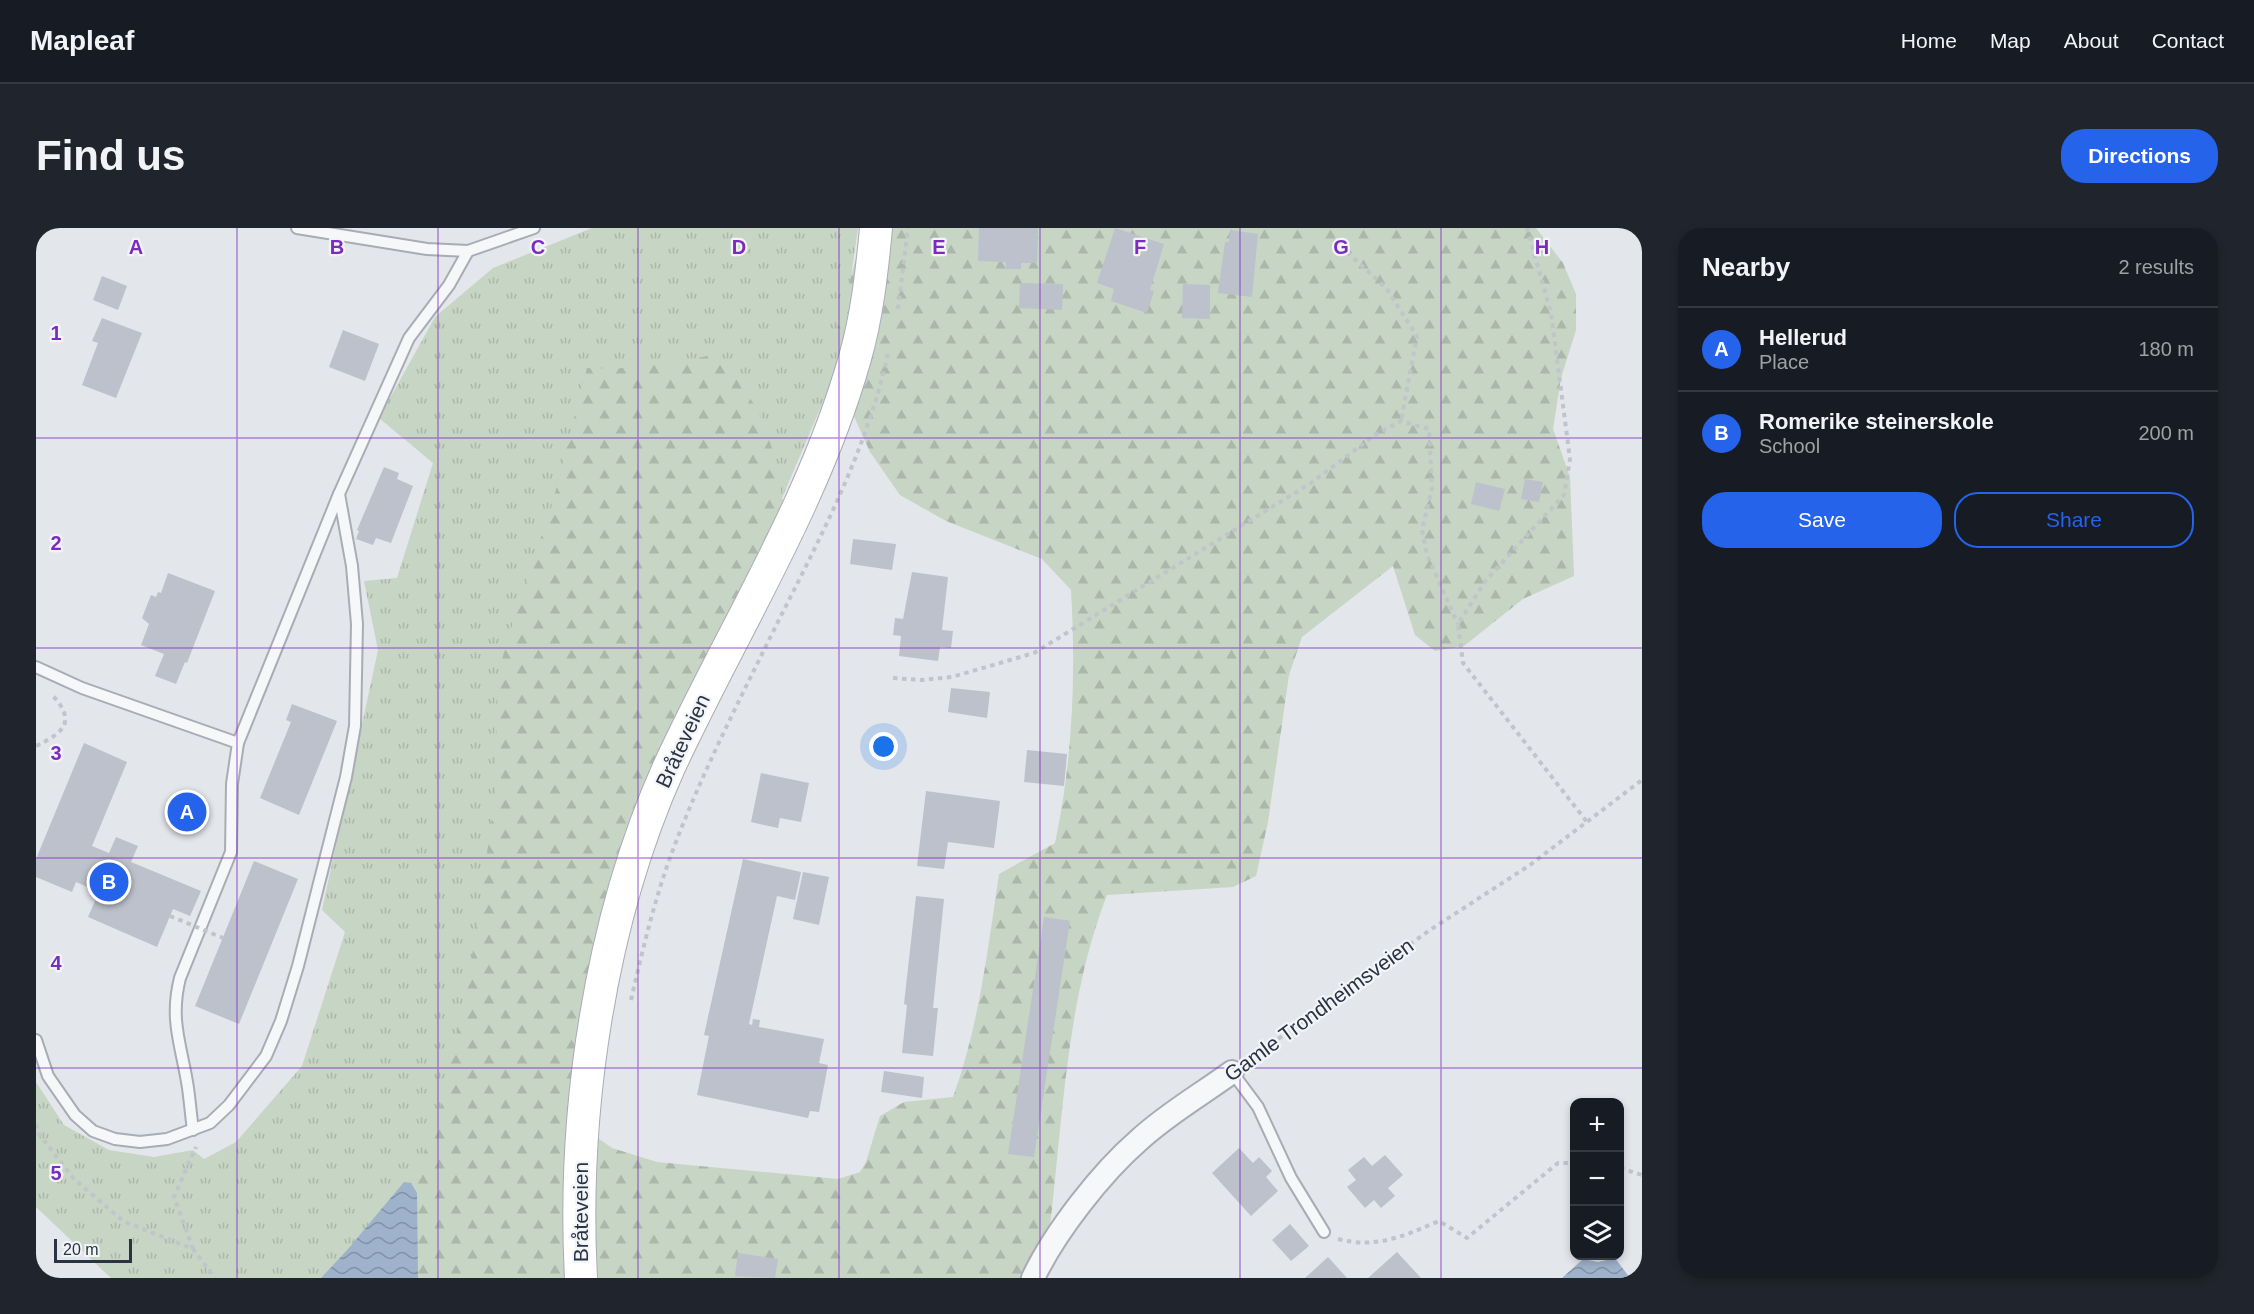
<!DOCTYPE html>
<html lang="en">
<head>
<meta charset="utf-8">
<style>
  body { margin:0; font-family:Arial,sans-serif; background:#20242c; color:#f1f3f6 }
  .controls { position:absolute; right:18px; bottom:18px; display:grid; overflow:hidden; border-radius:12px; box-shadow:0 3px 9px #0003 }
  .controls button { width:54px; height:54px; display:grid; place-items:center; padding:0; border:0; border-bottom:2px solid #363941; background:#171b24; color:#f1f3f6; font:30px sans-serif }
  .scale { position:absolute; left:18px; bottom:15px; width:78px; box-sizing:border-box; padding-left:6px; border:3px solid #2a3243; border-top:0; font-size:16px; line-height:21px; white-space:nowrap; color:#2a3243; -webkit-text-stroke:4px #f2f5f8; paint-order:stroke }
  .you { position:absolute; left:848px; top:519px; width:21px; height:21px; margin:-15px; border:4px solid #fff; border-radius:50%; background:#1a73e8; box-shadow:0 0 0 9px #1a73e833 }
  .badge { display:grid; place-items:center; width:39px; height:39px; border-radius:50%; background:#2563eb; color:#fff; font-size:20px; font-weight:700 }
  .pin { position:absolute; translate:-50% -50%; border:3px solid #fff; box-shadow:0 2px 6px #0006 }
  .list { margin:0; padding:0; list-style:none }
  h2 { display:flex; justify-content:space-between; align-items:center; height:78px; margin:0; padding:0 24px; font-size:26px }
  h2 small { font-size:20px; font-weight:400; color:#9ea1a6 }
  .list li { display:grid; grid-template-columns:39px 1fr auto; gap:18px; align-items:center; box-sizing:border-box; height:84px; padding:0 24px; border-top:2px solid #363941 }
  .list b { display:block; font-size:22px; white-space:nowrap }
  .list p { margin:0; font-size:20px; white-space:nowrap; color:#9ea1a6 }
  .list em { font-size:20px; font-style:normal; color:#9ea1a6 }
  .actions { display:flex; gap:12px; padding:18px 24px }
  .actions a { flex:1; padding:14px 0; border:2px solid #2563eb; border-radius:24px; text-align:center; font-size:21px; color:#2563eb }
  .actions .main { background:#2563eb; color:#fff }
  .icon { flex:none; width:33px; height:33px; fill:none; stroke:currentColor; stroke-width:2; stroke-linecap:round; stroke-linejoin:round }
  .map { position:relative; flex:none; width:1606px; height:1050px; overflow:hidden; border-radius:24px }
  header { display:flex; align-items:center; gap:36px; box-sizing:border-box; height:84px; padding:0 30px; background:#171b24; border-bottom:2px solid #363941 }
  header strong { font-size:28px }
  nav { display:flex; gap:33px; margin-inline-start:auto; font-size:21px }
  .intro { display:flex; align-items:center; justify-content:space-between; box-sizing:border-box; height:144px; padding:0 36px }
  h1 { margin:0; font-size:42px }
  .button { padding:15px 27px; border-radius:24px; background:#2563eb; color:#fff; font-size:21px; font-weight:700 }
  main { display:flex; gap:36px; padding:0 36px }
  aside { flex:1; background:#171b24; border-radius:24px; box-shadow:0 3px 9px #0003 }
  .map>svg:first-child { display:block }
  .grass { fill:url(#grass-tufts) }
  .forest { fill:url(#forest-firs) }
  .water { fill:url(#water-waves) }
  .building { fill:#bdc1cb }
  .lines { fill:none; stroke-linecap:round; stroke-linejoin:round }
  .service-casing { stroke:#a8acb5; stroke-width:14 }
  .minor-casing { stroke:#a8acb5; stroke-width:26 }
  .secondary-casing { stroke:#a8acb5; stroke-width:34 }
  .path { stroke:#c1c4ca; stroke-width:4; stroke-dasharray:4.5 4.5; stroke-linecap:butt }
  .service { stroke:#f6f7f9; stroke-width:10 }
  .minor { stroke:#f6f7f9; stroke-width:22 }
  .secondary { stroke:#fff; stroke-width:32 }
  .path-bridge { stroke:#c1c4ca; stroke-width:4; stroke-dasharray:4.5 4.5; stroke-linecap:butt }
  .grid { fill:none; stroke:#7b2cbf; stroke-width:1.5; stroke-opacity:0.55 }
  .labels { text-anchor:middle; stroke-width:4.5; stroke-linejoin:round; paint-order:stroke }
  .street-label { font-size:21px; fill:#2a3243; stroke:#f2f5f8 }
  .grid-label { font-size:20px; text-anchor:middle; font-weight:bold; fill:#7b2cbf; stroke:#f2f5f8; stroke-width:4.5; stroke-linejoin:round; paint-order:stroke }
</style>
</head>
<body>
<header>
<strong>Mapleaf</strong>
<nav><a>Home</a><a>Map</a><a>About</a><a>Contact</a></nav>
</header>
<div class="intro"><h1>Find us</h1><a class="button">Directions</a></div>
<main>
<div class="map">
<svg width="1606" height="1050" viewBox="0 0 1606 1050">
  <defs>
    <pattern id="grass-tufts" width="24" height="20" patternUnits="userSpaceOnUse" patternTransform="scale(1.5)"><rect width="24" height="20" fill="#c7d5c4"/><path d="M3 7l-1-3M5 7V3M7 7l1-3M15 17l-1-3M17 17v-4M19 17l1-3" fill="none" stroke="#abb7aa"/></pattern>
    <pattern id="forest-firs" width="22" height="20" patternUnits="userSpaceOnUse" patternTransform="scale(1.5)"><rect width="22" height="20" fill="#c7d5c4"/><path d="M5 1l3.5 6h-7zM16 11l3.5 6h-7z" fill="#abb7aa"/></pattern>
    <pattern id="water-waves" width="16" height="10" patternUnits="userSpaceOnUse" patternTransform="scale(1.5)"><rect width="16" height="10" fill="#9eb2cb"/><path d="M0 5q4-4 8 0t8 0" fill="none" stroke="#8191a6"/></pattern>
  </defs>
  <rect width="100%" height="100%" fill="#e3e6eb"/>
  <path class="grass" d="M556,0H822L802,139L725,319L599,563L514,1050H75L0,979V854L28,897L73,922L118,929L157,922L168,931L200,914L266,838L309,704L286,682L342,422L328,353L361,350L397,235L343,190L399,89L457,40Z"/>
  <path class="forest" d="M828,0H1500L1527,35L1540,66V102L1525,150L1517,201L1534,249L1538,348L1487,371L1428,418L1399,423L1379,407L1357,338L1266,409L1253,447L1232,594L1220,648L1197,659L1071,667C1024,788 1027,923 1007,1050H382L381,965L378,960L407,870L431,763L459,569L462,445L482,377L516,277L551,140C596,143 639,134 683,126L722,182L740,231L748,281L582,681L559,908L576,920L621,934L802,951L824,944L830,934L844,888L868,874L917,869C943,798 952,720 963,646L1019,615C1037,531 1040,446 1035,362L1006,331L910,293L864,267L834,224L812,175L799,108Z"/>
  <g class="water">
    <path d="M368,954L375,955L381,965L382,1050H285L312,1021Z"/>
    <path d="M1579,1030L1594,1050H1526L1547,1031L1562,1034Z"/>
  </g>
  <g class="building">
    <path d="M943,0H1002L1001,35H985V41H970V34L942,33Z"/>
    <path d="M1079,0L1128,16L1114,62L1118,63L1111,85L1075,73L1078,61L1061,55Z"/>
    <path d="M1194,2L1222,6L1216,69L1182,65L1189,14H1193Z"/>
    <path d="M66,48L91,58L82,82L57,72Z"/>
    <path d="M984,55L1027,56L1026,82L983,80Z"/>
    <path d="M1147,56L1174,57V91L1146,90Z"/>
    <path d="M66,90L106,105L80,170L46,157L62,115L56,113Z"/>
    <path d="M307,102L343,116L329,153L293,139Z"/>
    <path d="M348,239L363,245L361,251L377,258L355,315L340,310L337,317L320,311L323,303L321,302Z"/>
    <path d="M1489,251L1507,254L1503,274L1485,271Z"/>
    <path d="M1440,254L1469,261L1463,283L1435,276Z"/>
    <path d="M817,311L860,316L856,342L814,336Z"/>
    <path d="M876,344L912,349L906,402L917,403L915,420L904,419L902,433L863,428L865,408L857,407L859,390L867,391Z"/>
    <path d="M132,345L179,363L151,435L149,434L140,456L119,448L128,426L105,417L113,396L106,390L115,367L120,369L122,364L125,365Z"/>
    <path d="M915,460L954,464L951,490L912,484Z"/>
    <path d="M256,476L301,493L263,587L224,570L255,494L250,492Z"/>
    <path d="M48,515L91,534L56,618L73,625L80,609L102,618L95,634L165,663L154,688L137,681L121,719L52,689L63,664L40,654L36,664L0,649V631Z"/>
    <path d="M991,522L1031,526L1028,558L988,554Z"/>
    <path d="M725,545L773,555L765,594L744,590L742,600L715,594Z"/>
    <path d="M890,563L964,573L958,620L912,614L908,641L881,638Z"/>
    <path d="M707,631L765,644L759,672L741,668L713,796L716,797L717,791L724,792L723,799L788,811L783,835L792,837L783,884L774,883L772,890L661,867L673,808L668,807Z"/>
    <path d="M218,633L262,651L203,796L159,778Z"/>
    <path d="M767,644L793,649L783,697L757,691Z"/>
    <path d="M880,668L908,671L897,780H902L897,828L866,825L871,777L868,776Z"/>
    <path d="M1008,689L1034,693L998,929L972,926Z"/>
    <path d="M848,843L888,849L886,870L845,864Z"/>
    <path d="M1203,920L1217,935L1223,929L1236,943L1230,949L1242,963L1215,988L1176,945Z"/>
    <path d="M1349,927L1367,947L1352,960L1359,968L1345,980L1338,972L1329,980L1311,959L1320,952L1312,942L1328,929L1336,938Z"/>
    <path d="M1254,996L1273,1018L1255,1033L1236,1012Z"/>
    <path d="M1361,1024L1385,1050H1332Z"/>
    <path d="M702,1025L742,1031L739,1050L699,1048Z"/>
    <path d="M1292,1029L1311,1050H1269Z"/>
  </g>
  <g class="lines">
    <g class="service-casing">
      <g id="service">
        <path d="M261,0L391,21L432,23L498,0"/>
        <path d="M0,439L46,460L202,515"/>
        <path d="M0,812L12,848L39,887L57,903L79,911L104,914L131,911L174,895L193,877L230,828L245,793L262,738L310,549L319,498L321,396L316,338L303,266L373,110L413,57L432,23"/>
        <path d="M1196,844L1222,879L1255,950L1288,1004"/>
        <path d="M157,902C155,888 154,874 152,860C146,819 133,793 144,750L195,624L196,556L202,515L303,266"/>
      </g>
    </g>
    <g class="minor-casing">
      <path id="minor" d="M997,1050C1019,1004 1065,945 1103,912C1131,886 1166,866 1196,844"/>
    </g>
    <g class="secondary-casing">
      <path id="secondary" d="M545,1050C536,883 564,693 633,539C696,403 778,275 819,130C831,88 836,43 840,0"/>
    </g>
    <g class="path">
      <path d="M1491,0L1515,85L1534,231L1528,267L1450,352L1422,396L1427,435L1551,594"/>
      <path d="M1298,12L1350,60L1381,108L1365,193"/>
      <path d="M862,81L872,0"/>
      <path d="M857,450L885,452L916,449L998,425L1275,255L1339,207L1365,193L1393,201L1396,260L1386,302L1391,327L1422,396"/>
      <path d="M0,518C27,505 41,494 17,468"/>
      <path d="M595,772C607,720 619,669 638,619C663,553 695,489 726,426C774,328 828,234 852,126"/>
      <path d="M1213,832L1394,702L1494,637L1606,552"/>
      <path d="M0,896L3,906L38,951L87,993L157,1021L179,1050"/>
      <path d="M1584,940L1606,947"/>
      <path d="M1302,1011C1340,1021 1368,1008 1403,993L1431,1010L1522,935H1538"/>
      <path d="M157,1021L138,969L160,919"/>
    </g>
    <use href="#service" class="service"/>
    <use href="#minor" class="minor"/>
    <use href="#secondary" class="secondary"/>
    <path class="path-bridge" d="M134,688L187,710"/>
  </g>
  <path class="grid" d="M201,0V1050M402,0V1050M602,0V1050M803,0V1050M1004,0V1050M1204,0V1050M1405,0V1050M0,210H1606M0,420H1606M0,630H1606M0,840H1606"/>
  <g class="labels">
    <g class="street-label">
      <text transform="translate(647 513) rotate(-65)" y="7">Bråteveien</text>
      <text transform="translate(1283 782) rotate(-36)" y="7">Gamle Trondheimsveien</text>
      <text transform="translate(545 984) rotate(-90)" y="7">Bråteveien</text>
    </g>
  </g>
  <g class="grid-label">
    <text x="100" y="26">A</text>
    <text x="301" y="26">B</text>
    <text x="502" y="26">C</text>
    <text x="703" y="26">D</text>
    <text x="903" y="26">E</text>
    <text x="1104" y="26">F</text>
    <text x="1305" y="26">G</text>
    <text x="1506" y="26">H</text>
    <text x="20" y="112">1</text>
    <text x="20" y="322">2</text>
    <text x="20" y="532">3</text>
    <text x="20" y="742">4</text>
    <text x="20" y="952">5</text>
  </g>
</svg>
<div class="controls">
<button>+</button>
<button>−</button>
<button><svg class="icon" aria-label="layers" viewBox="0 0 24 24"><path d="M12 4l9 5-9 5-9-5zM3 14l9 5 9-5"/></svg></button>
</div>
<div class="scale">20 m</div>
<div class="you"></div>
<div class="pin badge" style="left:151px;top:584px">A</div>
<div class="pin badge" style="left:73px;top:654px">B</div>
</div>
<aside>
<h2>Nearby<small>2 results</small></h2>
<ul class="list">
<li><span class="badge">A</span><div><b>Hellerud</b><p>Place</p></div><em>180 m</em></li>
<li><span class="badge">B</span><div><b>Romerike steinerskole</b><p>School</p></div><em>200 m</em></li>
</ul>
<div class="actions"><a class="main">Save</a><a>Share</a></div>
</aside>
</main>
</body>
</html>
